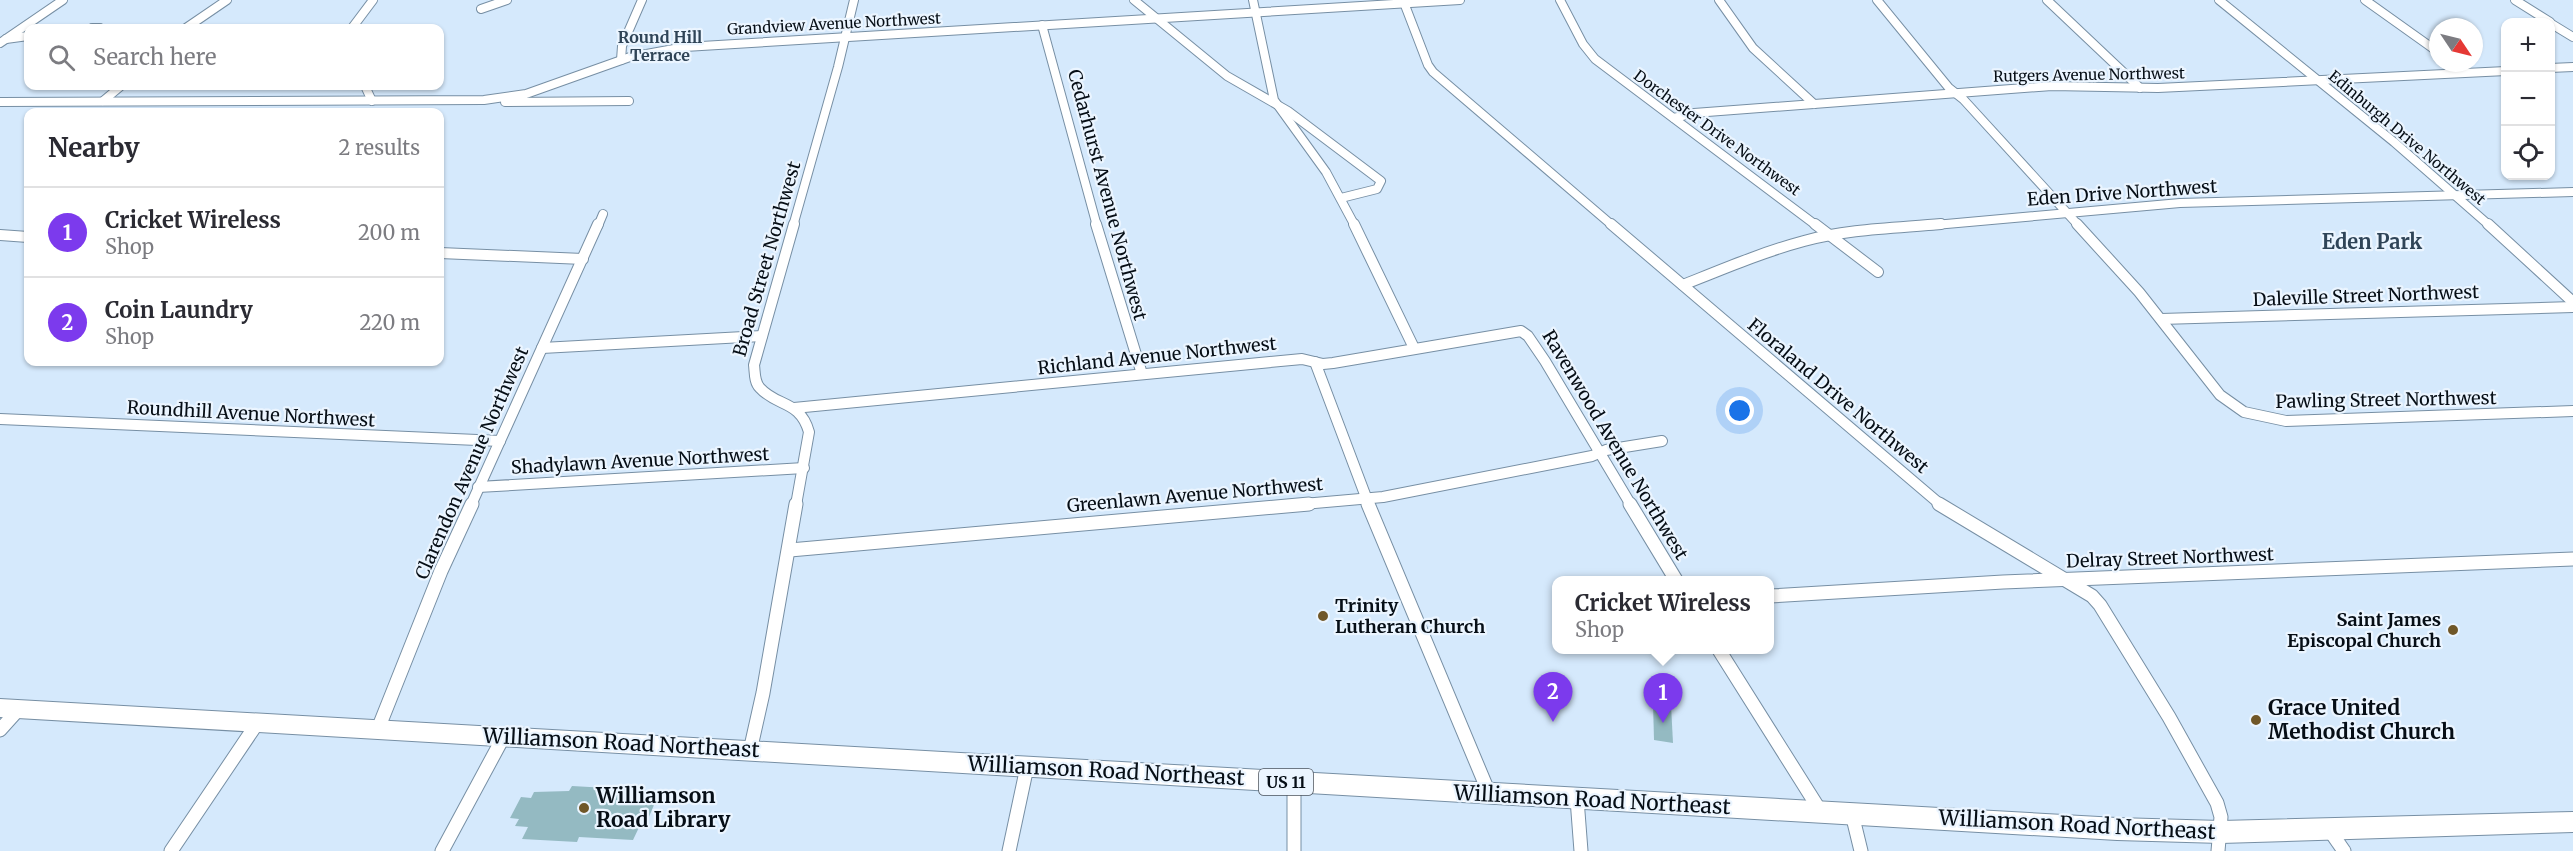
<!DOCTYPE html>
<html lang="en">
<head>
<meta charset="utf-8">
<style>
  body { margin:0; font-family:Merriweather,serif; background:#f2f2f3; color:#2b2b33 }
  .controls { position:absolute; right:18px; top:18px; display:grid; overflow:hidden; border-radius:12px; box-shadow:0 2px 4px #0004 }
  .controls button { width:54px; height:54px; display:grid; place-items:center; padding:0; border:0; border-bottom:2px solid #e1e1e2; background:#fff; color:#2b2b33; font:30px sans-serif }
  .compass { position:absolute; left:2429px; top:18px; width:54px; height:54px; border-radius:50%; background:#fff; box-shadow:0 2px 4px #0004; rotate:125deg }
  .you { position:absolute; left:1740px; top:411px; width:21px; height:21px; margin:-15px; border:4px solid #fff; border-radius:50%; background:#1a73e8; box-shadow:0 0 0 9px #1a73e833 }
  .badge { display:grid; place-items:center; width:39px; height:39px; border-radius:50%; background:#7c3aed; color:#fff; font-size:20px; font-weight:700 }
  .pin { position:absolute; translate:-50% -50px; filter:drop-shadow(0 2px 3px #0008) }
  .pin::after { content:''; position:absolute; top:32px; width:21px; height:18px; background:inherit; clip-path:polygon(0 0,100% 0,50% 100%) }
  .popup { position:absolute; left:1552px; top:576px; width:222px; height:78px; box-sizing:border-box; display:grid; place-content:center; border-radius:12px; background:#fff; filter:drop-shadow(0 2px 4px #0005); font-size:20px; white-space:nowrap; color:#7c7c81 }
  .popup b { font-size:22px; color:#2b2b33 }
  .popup::after { content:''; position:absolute; left:50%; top:100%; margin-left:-12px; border:12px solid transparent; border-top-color:#fff }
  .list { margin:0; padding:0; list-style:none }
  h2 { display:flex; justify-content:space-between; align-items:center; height:78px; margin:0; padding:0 24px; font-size:26px }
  h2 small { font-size:20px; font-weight:400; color:#7c7c81 }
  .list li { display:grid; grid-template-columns:39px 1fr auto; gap:18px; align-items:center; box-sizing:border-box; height:90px; padding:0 24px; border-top:2px solid #e1e1e2 }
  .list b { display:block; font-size:22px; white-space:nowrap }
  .list p { margin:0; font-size:20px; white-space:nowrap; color:#7c7c81 }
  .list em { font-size:20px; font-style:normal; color:#7c7c81 }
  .icon { flex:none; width:33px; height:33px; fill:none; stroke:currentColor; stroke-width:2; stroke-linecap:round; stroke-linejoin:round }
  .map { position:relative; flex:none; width:2573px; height:851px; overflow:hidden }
  .search { position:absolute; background:#fff; box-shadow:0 2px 4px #0004; left:24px; top:24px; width:420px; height:66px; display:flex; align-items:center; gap:15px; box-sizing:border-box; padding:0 21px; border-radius:12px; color:#7c7c81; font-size:22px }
  .panel { position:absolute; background:#fff; box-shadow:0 2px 4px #0004; left:24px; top:108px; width:420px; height:258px; border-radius:12px }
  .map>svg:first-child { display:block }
  .building { fill:#94bac2 }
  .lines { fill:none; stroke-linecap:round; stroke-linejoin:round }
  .street-far2-casing { stroke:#778fa4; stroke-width:10 }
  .street-far1-casing { stroke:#778fa4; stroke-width:12 }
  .street-casing { stroke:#778fa4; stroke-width:15 }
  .primary-casing { stroke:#778fa4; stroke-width:2 }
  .street-far2 { stroke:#fff; stroke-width:8 }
  .street-far1 { stroke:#fff; stroke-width:10 }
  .street { stroke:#fff; stroke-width:13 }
  .primary { fill:#fff; fill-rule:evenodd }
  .poi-dot { fill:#705728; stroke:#ebf5ff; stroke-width:2 }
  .labels { text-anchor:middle; stroke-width:4.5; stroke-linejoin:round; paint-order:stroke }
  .far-street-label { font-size:15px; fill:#060e16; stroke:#ebf5ff }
  .far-neighbourhood-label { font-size:16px; font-weight:bold; fill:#2f4457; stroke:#ebf5ff }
  .shield { fill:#ebf5ff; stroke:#4b535c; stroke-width:1.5 }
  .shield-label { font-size:16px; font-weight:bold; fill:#060e16 }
  .street-label { font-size:18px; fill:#060e16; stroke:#ebf5ff }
  .poi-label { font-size:18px; font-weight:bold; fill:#060e16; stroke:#ebf5ff; text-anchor:start }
  .neighbourhood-label { font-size:20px; font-weight:bold; fill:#2f4457; stroke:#ebf5ff }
  .near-poi-label { font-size:21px; font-weight:bold; fill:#060e16; stroke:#ebf5ff; text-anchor:start }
  .near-street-label { font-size:21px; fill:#060e16; stroke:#ebf5ff }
</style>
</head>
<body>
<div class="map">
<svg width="2573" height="851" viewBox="0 0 2573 851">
  <rect width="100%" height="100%" fill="#d5e9fc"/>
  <g class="building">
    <path d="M1653,702L1671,705L1673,743L1654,740Z"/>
    <path d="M572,786L660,791L648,819H643L633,840L579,837L577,842L522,839L528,827L515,826L519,819L510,818L521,797L531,798L534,792L569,791Z"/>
  </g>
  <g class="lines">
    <g class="street-far2-casing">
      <g id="street-far2">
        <path d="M1134,0L1227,76L1288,111L1381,181L1377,189L1341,198"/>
        <path d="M1253,0L1274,100L1326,172L1355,226"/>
        <path d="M1403,0L1428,65L1433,72L1613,226"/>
        <path d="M1560,0L1583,44L1595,59L1817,226"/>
        <path d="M1719,0L1753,48L1814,104"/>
        <path d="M1877,0L1949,88L1963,99L2079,226"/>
        <path d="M2047,0L2140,88"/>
        <path d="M2219,0L2394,142L2490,226"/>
        <path d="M2365,0L2438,52"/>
        <path d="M2515,0L2550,22"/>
        <path d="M481,9L507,0"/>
        <path d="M2550,23L2573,37"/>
        <path d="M1042,25L1097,226"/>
        <path d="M92,28H100"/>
        <path d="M186,28L227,0"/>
        <path d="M352,28L373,0"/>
        <path d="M6,39L28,36"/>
        <path d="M0,43L63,0"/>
        <path d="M621,60L622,46L642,0"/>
        <path d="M2550,68L2573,67"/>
        <path d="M365,86L372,101"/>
        <path d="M103,101L121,86"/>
        <path d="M0,102L484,100L526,94L630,57L685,47L1460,0"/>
        <path d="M505,102L629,101"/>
        <path d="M1674,118L1694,113L2052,86L2158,88L2506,71"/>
        <path d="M598,226L603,214"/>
        <path d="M793,226L838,67L854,0"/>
        <path d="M1924,226L2180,203L2573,192"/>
      </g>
    </g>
    <g class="street-far1-casing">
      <g id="street-far1">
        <path d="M794,224L754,365C755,372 754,382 760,388C777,407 800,400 809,432L796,505"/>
        <path d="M1096,224L1142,374"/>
        <path d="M1354,224L1414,348"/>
        <path d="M1611,224L1941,505"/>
        <path d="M1815,224L1878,272"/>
        <path d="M2077,224L2139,292L2220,395L2244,412L2286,421L2573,411"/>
        <path d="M2488,224L2573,302"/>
        <path d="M0,235L28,237"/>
        <path d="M440,253L583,259"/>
        <path d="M1683,285C1723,269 1763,252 1804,241C1846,229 1897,228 1941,224"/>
        <path d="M2161,319L2573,307"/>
        <path d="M542,348L762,336"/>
        <path d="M1315,362L1369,505"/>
        <path d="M794,408L1302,359L1323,364L1333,363L1521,331L1528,336L1545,361L1631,505"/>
        <path d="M0,419L500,441"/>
        <path d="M478,487L804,468"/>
        <path d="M471,505L598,224"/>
        <path d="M1292,505L1383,497L1592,456L1606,450L1662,441"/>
      </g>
    </g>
    <g class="street-casing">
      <g id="street">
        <path d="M1368,504L1489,793"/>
        <path d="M1630,504L1676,580"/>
        <path d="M1939,504L2092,596L2100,605L2169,717L2217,803L2221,817L2218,851"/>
        <path d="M790,550L1309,504"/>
        <path d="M1770,596L2003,582L2573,559"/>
        <path d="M1719,650L1821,812"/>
        <path d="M378,729L441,571L472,504"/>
        <path d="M0,730L18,710"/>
        <path d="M750,751L763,693L796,504"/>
        <path d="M1294,782V851"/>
        <path d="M1577,799L1581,851"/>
        <path d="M1852,814L1861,851"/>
        <path d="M2328,828L2344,851"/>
        <path d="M171,851L258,722"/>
        <path d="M442,851L504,736"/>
        <path d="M1009,851L1027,767"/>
      </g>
    </g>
    <g class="primary-casing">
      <path id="primary" d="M0,699L2117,818L2221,821L2573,812V832L2221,843L2117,840L0,717Z"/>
    </g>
    <use href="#street-far2" class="street-far2"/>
    <use href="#street-far1" class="street-far1"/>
    <use href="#street" class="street"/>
    <use href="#primary" class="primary"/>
  </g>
  <g class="poi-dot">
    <circle cx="1323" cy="616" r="6"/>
    <circle cx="2453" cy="630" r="6"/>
    <circle cx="2256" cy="720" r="6"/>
    <circle cx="584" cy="808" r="6"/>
  </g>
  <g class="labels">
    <g class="far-street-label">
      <text transform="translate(834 24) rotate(-3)" y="5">Grandview Avenue Northwest</text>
      <text transform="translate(2089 75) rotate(-1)" y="5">Rutgers Avenue Northwest</text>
      <text transform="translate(1717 133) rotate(36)" y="5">Dorchester Drive Northwest</text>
      <text transform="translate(2407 138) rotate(40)" y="5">Edinburgh Drive Northwest</text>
    </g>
    <g class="far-neighbourhood-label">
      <text x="660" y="43">Round Hill<tspan x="660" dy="18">Terrace</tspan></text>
    </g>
    <rect class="shield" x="1259" y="769" width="54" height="26" rx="4.5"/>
    <g class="shield-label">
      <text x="1286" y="788">US 11</text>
    </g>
    <g class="street-label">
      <text transform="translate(2122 193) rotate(-4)" y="6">Eden Drive Northwest</text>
      <text transform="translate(1107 195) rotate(75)" y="6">Cedarhurst Avenue Northwest</text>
      <text transform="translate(767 259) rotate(-74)" y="6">Broad Street Northwest</text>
      <text transform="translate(2366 296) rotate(-2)" y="6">Daleville Street Northwest</text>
      <text transform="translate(1157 356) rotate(-6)" y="6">Richland Avenue Northwest</text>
      <text transform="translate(1838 396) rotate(40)" y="6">Floraland Drive Northwest</text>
      <text transform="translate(2386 400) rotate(-1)" y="6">Pawling Street Northwest</text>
      <text transform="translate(251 414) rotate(3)" y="6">Roundhill Avenue Northwest</text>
      <text transform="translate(1615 445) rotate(59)" y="6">Ravenwood Avenue Northwest</text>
      <text transform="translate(640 461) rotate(-3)" y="6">Shadylawn Avenue Northwest</text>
      <text transform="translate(472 463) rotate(-66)" y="6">Clarendon Avenue Northwest</text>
      <text transform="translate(1195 495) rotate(-5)" y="6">Greenlawn Avenue Northwest</text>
      <text transform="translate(2170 558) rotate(-2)" y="6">Delray Street Northwest</text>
    </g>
    <g class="poi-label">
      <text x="1335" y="612">Trinity<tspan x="1335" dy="21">Lutheran Church</tspan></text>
      <text x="2441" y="626" text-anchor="end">Saint James<tspan x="2441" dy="21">Episcopal Church</tspan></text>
    </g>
    <g class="neighbourhood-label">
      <text x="2372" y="249">Eden Park</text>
    </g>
    <g class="near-poi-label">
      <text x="2268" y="715">Grace United<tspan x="2268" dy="24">Methodist Church</tspan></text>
      <text x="596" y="803">Williamson<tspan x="596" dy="24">Road Library</tspan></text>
    </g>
    <g class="near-street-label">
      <text transform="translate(621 743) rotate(3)" y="7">Williamson Road Northeast</text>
      <text transform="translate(1106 771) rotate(3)" y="7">Williamson Road Northeast</text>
      <text transform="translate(1592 800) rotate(3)" y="7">Williamson Road Northeast</text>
      <text transform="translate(2077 825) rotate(3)" y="7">Williamson Road Northeast</text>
    </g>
  </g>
</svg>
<div class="controls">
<button>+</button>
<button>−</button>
<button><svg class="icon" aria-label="locate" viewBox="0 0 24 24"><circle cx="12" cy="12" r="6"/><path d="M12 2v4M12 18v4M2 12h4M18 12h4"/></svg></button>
</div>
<svg class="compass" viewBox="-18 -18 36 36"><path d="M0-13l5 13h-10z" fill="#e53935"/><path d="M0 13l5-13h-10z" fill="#7c7c81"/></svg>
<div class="you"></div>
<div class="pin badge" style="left:1663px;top:723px">1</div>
<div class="popup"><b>Cricket Wireless</b>Shop</div>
<div class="pin badge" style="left:1553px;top:722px">2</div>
<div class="search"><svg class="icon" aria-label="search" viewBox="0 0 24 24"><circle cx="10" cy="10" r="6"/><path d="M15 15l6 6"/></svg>Search here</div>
<section class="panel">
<h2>Nearby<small>2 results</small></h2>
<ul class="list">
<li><span class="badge">1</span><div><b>Cricket Wireless</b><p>Shop</p></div><em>200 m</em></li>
<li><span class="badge">2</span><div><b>Coin Laundry</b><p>Shop</p></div><em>220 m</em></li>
</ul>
</section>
</div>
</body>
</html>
